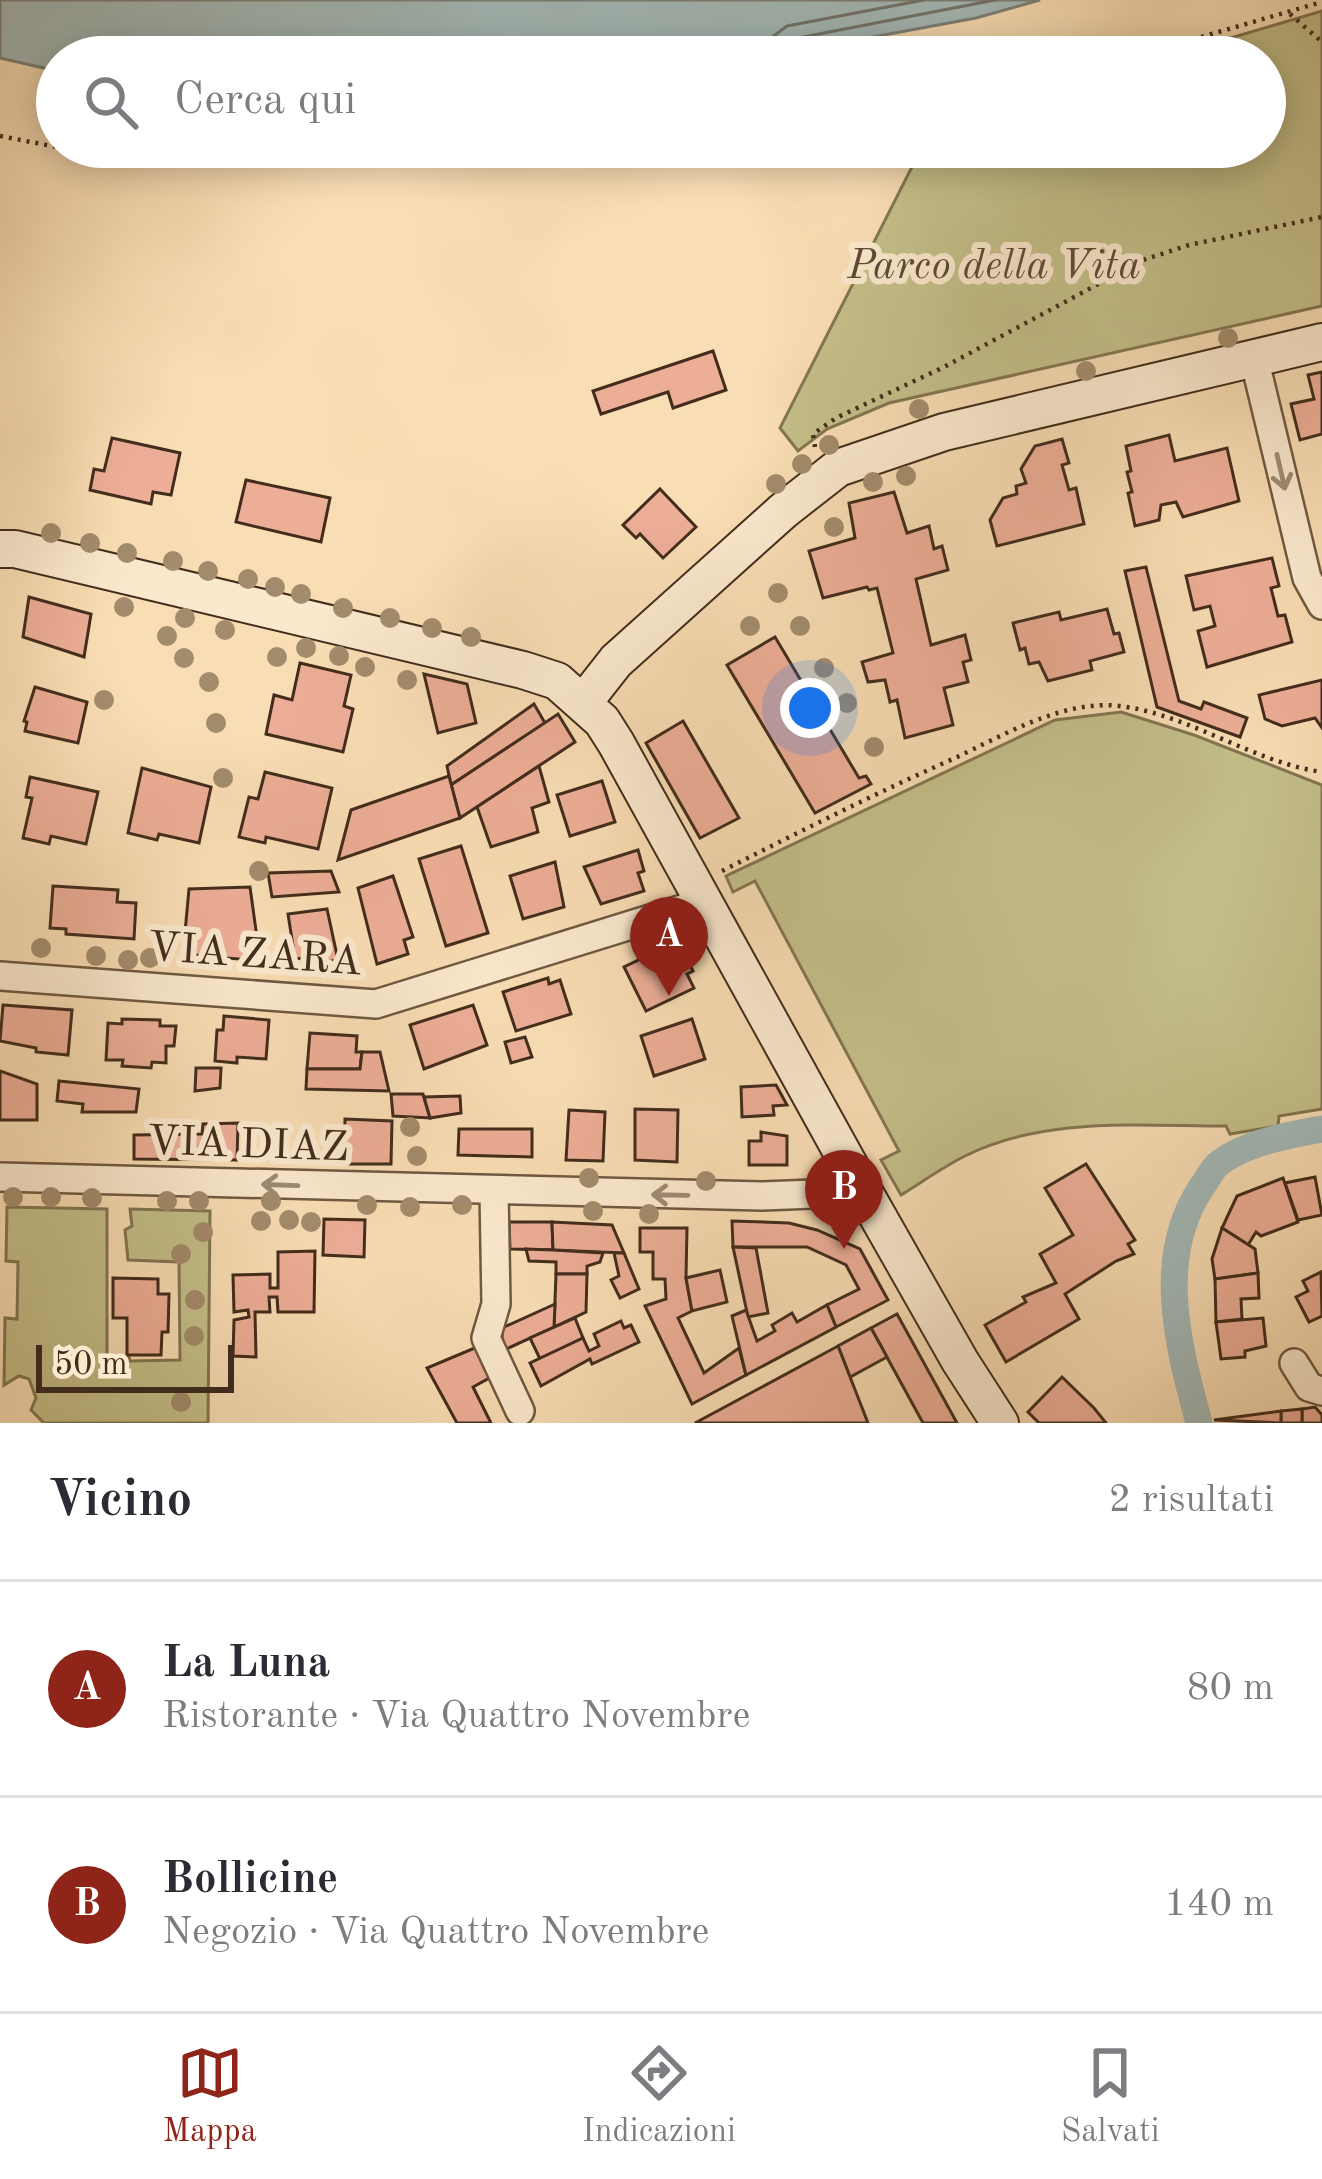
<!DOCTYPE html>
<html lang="it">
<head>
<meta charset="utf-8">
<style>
  body { margin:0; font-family:"Old Standard TT",serif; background:#f7f7f7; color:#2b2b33 }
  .scale { position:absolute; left:36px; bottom:30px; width:198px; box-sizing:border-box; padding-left:12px; border:6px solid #422d1c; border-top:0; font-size:33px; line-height:42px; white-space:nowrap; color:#422d1c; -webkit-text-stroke:9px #fbe9ce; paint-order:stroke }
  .you { position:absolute; left:810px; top:708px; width:42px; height:42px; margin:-30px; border:9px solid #fff; border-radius:50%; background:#1a73e8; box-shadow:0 0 0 18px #1a73e833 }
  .badge { display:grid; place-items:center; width:78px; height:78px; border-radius:50%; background:#8f2418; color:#fff; font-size:39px; font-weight:700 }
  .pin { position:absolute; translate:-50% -99px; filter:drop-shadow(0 3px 6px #0008) }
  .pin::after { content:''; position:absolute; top:63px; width:42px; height:36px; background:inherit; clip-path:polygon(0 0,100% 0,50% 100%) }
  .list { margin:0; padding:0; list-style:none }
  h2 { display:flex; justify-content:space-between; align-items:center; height:156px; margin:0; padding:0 48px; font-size:51px }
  h2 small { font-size:39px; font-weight:400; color:#7c7c81 }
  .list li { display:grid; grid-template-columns:78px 1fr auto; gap:36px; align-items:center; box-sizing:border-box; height:216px; padding:0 48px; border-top:3px solid #e1e1e2 }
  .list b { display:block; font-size:45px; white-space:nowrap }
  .list p { margin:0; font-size:39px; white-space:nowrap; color:#7c7c81 }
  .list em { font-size:39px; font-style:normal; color:#7c7c81 }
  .icon { flex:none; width:66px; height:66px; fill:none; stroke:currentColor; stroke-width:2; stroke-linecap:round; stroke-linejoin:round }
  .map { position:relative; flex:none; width:1322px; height:1423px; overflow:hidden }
  .search { position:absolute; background:#fff; box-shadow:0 6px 30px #0003; left:36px; right:36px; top:36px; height:132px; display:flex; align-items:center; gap:30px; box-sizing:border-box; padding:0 42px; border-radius:66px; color:#7c7c81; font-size:45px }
  .sheet { height:588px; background:#fff }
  nav { display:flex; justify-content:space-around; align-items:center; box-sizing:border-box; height:168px; border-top:3px solid #e1e1e2; background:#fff; font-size:33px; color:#7c7c81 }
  nav a { display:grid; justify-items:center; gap:6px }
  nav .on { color:#8f2418 }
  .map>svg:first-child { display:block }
  .green { fill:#c4bf89; stroke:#837652; stroke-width:3 }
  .water { fill:#a3b9b8; stroke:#7c817a; stroke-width:3 }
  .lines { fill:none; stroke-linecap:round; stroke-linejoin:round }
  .shore { stroke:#72736a; stroke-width:3 }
  .canal { stroke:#a3b9b8; stroke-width:27 }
  .building { fill:#edae97; stroke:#422d1c; stroke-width:3 }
  .street-casing { stroke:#705942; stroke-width:32 }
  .secondary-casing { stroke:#422d1c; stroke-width:40 }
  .path { stroke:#422d1c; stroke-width:4.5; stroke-dasharray:3 6; stroke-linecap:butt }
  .street { stroke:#fbe9ce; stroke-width:27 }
  .secondary { stroke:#fbe9ce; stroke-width:36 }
  .tree { fill:#a38c6c }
  .oneway { stroke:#9e8b75 }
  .labels { text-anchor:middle; stroke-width:12; stroke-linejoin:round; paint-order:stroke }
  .park-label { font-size:42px; font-style:italic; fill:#5c4a32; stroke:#fbe9ce }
  .street-label { font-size:42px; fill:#422d1c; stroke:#fbe9ce }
</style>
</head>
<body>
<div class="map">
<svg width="1322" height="1423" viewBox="0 0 1322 1423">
  <rect width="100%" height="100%" fill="#f9ddb4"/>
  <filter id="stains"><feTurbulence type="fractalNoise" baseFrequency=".00167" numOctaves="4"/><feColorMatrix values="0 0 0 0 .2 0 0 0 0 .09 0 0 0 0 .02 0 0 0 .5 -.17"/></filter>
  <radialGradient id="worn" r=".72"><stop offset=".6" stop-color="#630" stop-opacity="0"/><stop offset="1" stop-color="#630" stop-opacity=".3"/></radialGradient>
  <g class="green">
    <path d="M1322,11V306L889,403L827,429L798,451L780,428L922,147H1265V57H1166Z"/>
    <path d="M1121,712L1194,735L1322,785V1109L1279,1116L1278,1126L1230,1134L1226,1126C1138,1126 1046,1116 965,1156C943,1167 922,1182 901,1195L881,1160L899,1151L755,881L733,892L726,876L1055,720Z"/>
    <path d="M7,1207L107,1209V1357H129L130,1361L180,1360L179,1262L128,1260L125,1230L132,1226L130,1209L210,1211L208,1423H44L31,1410L36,1398L29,1379L19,1376L4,1385L5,1318L17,1319L18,1262L6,1261Z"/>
  </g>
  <path class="water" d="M0,0H1040L976,18L764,57H57V71L0,58Z"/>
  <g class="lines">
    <g class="shore">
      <path d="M767,57L771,38L787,26L924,0"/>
      <path d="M782,57L784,46L793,39L995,0"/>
    </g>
    <path class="canal" d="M1199,1423C1179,1348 1154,1259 1201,1188C1206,1182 1211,1171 1217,1165C1243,1143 1289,1135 1322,1129"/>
  </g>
  <g class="building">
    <path d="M713,351L726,390L673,408L668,392L601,414L593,391Z"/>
    <path d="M1322,372V434L1300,440L1291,404L1314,399L1308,375Z"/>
    <path d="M1169,435L1175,461L1227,448L1239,501L1183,517L1176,502L1161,505L1159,520L1135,526L1128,493L1132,492L1127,472L1131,471L1126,446Z"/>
    <path d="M112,438L180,453L171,495L153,492L151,504L90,490L94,469L104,471Z"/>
    <path d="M1062,439L1069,463L1062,465L1069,490L1076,488L1084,524L997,546L990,520L1003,498L1017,494L1016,486L1026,483L1021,469L1035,446Z"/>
    <path d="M246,480L330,498L321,542L236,522Z"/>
    <path d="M660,489L696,527L663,558L640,534L636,538L623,525Z"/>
    <path d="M894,492L907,533L929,526L934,549L942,546L948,570L916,579L931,645L965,635L971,660L963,662L968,682L944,688L953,725L905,738L897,700L890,702L885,680L868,682L862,662L893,653L877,588L869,590L867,587L823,598L809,551L855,538L849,503Z"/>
    <path d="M1272,558L1279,586L1271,588L1278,616L1285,615L1292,642L1207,667L1198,631L1215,626L1210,606L1194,610L1186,576Z"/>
    <path d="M1146,567L1179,701L1201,709L1204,702L1247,718L1240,737L1157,707L1125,571Z"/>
    <path d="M29,597L91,614L84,657L23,637Z"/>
    <path d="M1107,609L1114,634L1119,633L1124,652L1090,661L1092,670L1048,681L1039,662L1029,664L1025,648L1020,650L1013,623L1059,612L1061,620Z"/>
    <path d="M775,637L859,778L866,776L871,784L815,813L727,665Z"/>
    <path d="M300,663L351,675L344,706L353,709L343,752L266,734L274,695L292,700Z"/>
    <path d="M424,674L467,684L476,723L438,733Z"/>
    <path d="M1322,680V728L1315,718L1282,726L1265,719L1259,695Z"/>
    <path d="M35,687L87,702L78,743L25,731L27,722L24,721Z"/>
    <path d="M534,704L545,723L451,785L447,766Z"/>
    <path d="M558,714L575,742L460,818L451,785Z"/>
    <path d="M683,721L739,818L700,838L646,743Z"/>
    <path d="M539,766L549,802L532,808L538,832L491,847L477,807Z"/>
    <path d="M142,768L211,787L199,843L159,834L157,840L128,833Z"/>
    <path d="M265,772L332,788L318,849L266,837L265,843L239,837L249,797L258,799Z"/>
    <path d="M449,776L460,818L338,860L351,810Z"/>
    <path d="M30,777L98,792L86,844L51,836L49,844L23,838L32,798L26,797Z"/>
    <path d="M602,781L615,822L570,836L557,795Z"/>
    <path d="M461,846L488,933L446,946L419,859Z"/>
    <path d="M638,850L644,871L638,873L644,891L601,904L584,867Z"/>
    <path d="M555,862L564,907L523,919L510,876Z"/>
    <path d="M331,871L339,892L272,897L268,873Z"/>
    <path d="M393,876L413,937L404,940L408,954L377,964L358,888Z"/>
    <path d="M53,886L118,890L117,902L136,903L134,939L66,934V929L50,928Z"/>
    <path d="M250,887L259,952L249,960L183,954L189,889Z"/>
    <path d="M327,909L338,960L312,964L311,957L295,959L288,914Z"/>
    <path d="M672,944L679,957L685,954L693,971L687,974L694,988L646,1011L624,967Z"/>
    <path d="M548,978L549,984L560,980L571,1014L516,1031L503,992Z"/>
    <path d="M3,1005L72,1010L68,1055L36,1052V1048L0,1041Z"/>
    <path d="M473,1005L487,1045L424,1069L410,1025Z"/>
    <path d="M224,1016L269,1020L266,1059L237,1057V1063L215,1061L217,1030H223Z"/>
    <path d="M122,1019L160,1020V1026H176L174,1046H166V1063L152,1062L151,1068L122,1066L123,1060H106L108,1023L122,1024Z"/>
    <path d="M692,1019L705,1059L654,1076L641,1036Z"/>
    <path d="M310,1033L357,1036L356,1052H362L360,1069H307Z"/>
    <path d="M525,1037L532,1057L511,1063L505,1042Z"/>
    <path d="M362,1052H380L389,1091L306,1089L307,1069H360Z"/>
    <path d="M196,1068H221L220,1088L195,1091Z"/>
    <path d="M0,1071L37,1084V1120H0Z"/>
    <path d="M59,1081L139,1089L136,1112H82L83,1104L57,1101Z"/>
    <path d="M776,1085L787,1105L773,1106L774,1115L742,1117L741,1087Z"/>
    <path d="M391,1094H423L430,1118L393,1116Z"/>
    <path d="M460,1096L461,1113L430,1118L424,1097Z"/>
    <path d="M635,1109L678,1110L677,1162L635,1160Z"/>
    <path d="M569,1110L605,1112L603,1161L566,1160Z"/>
    <path d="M345,1119L392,1121L391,1164H344Z"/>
    <path d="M238,1123L237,1160L134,1159V1135L202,1134L203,1124Z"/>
    <path d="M459,1129H532V1157L458,1155Z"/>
    <path d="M761,1132L787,1136V1165H749V1141H761Z"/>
    <path d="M1086,1164L1135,1240L1128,1244L1134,1254L1116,1261L1065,1294L1079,1319L1006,1362L985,1325L1026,1302L1023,1297L1056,1283L1040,1254L1073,1235L1045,1188Z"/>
    <path d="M1315,1177L1322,1215L1298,1220L1285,1183Z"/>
    <path d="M1283,1178L1298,1222L1261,1236L1256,1232L1248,1245L1222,1228L1237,1196Z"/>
    <path d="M324,1219L365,1220L364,1257L323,1255Z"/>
    <path d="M732,1221L789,1223L817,1230L860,1249L888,1300L836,1327L827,1305L859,1289L846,1265L807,1247H733Z"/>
    <path d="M509,1222H552L553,1250L510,1249Z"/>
    <path d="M552,1222L612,1225L624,1253L553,1250Z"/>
    <path d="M640,1228H687L686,1278L692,1311L678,1318L704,1373L739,1348L746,1375L692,1404L645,1306L666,1299L665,1279H653V1252H640Z"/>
    <path d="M1222,1228L1255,1249L1258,1273L1215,1279L1212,1259Z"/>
    <path d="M733,1247L756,1248L768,1313L748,1317Z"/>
    <path d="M526,1249L553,1250L603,1253L600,1262L587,1266V1274H556V1262L529,1261Z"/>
    <path d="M315,1251L314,1312H278L277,1297H269L270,1312H255L256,1357L233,1356L234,1320L249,1317L248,1310L234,1312L233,1275L270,1274V1288H278V1252Z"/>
    <path d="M614,1253H624L639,1289L620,1298L611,1280L619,1276Z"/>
    <path d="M720,1270L727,1302L692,1311L686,1278Z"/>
    <path d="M1321,1272L1322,1316L1309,1322L1296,1297L1308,1291L1303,1281Z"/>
    <path d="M1258,1273L1259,1298L1241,1299L1242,1319L1216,1322L1215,1279Z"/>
    <path d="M556,1274H587L586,1312L554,1327Z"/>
    <path d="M113,1278L158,1279V1294H169L168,1332H162L161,1355H127V1318H113Z"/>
    <path d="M555,1304L554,1327L502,1351V1328Z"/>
    <path d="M827,1305L836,1327L746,1375L732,1316L746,1310L757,1341L775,1331L772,1325L792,1313L797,1322Z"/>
    <path d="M897,1314L957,1423H923L871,1328Z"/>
    <path d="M575,1318L583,1338L540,1359L530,1338Z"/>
    <path d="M1263,1318L1266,1346L1245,1351V1357L1221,1359L1216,1322Z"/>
    <path d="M621,1321L624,1328L631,1325L639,1342L592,1364L590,1359L541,1386L530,1363L583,1338L589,1351L599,1346L594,1334Z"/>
    <path d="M871,1328L887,1357L850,1377L838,1346Z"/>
    <path d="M838,1346L868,1423H695Z"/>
    <path d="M477,1347L491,1377L473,1387L491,1423H457L427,1368Z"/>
    <path d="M1062,1377L1094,1408L1106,1423H1039L1028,1412Z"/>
    <path d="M1315,1407L1322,1415V1423H1302V1409Z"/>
    <path d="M1302,1409V1423H1281V1411Z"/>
    <path d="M1281,1411V1423L1214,1420Z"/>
  </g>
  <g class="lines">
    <g class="street-casing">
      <g id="street">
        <path d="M1254,358L1307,578L1322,605"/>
        <path d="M0,976L376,1004L705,902"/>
        <path d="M0,1177L762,1196L864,1192"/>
        <path d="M494,1191L496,1304L486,1338L520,1411"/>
        <path d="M1294,1363L1309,1387L1322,1391"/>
      </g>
    </g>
    <g class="secondary-casing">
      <g id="secondary">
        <path d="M0,549H15L523,670L557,681L602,721L616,743L864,1192L960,1361L1000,1423"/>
        <path d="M583,703L616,661L783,511L838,468L944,432L1322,342"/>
      </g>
    </g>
    <g class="path">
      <path d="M1290,14L1322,42"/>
      <path d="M1132,57L1322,2"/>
      <path d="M0,136L57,147"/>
      <path d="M59,147L144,163L456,147"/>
      <path d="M815,447L813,434L836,418L944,367L1143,260L1189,245L1322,217"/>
      <path d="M722,871C799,832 876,793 955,758C1004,735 1064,699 1120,706C1191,715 1252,762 1322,772"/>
    </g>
    <use href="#street" class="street"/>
    <use href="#secondary" class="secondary"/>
  </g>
  <g class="tree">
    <circle cx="1228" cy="338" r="10"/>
    <circle cx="1086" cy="371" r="10"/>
    <circle cx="919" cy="409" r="10"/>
    <circle cx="829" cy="445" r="10"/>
    <circle cx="802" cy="464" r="10"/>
    <circle cx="906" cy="476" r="10"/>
    <circle cx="873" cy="482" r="10"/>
    <circle cx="776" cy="484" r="10"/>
    <circle cx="834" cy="527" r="10"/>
    <circle cx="51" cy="533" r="10"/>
    <circle cx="90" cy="543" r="10"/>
    <circle cx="127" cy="553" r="10"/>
    <circle cx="173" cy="561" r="10"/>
    <circle cx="208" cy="571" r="10"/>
    <circle cx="248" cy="579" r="10"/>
    <circle cx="275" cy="587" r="10"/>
    <circle cx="778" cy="593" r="10"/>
    <circle cx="301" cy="594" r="10"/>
    <circle cx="124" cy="607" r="10"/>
    <circle cx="343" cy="608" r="10"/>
    <circle cx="185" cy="618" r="10"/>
    <circle cx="390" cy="618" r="10"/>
    <circle cx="750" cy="626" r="10"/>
    <circle cx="800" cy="626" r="10"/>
    <circle cx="432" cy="628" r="10"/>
    <circle cx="225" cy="630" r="10"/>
    <circle cx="167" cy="636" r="10"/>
    <circle cx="471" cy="637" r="10"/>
    <circle cx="306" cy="648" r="10"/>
    <circle cx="339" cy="656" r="10"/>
    <circle cx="277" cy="657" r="10"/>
    <circle cx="184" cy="658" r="10"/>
    <circle cx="365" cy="667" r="10"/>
    <circle cx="824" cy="668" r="10"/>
    <circle cx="407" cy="680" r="10"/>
    <circle cx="209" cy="682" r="10"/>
    <circle cx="104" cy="700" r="10"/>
    <circle cx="847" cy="703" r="10"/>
    <circle cx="216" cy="723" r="10"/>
    <circle cx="874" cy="747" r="10"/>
    <circle cx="223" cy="778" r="10"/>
    <circle cx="259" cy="871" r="10"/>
    <circle cx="41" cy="948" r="10"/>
    <circle cx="96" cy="956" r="10"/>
    <circle cx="150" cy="958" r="10"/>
    <circle cx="128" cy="960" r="10"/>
    <circle cx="410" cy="1127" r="10"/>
    <circle cx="417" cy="1156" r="10"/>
    <circle cx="589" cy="1178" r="10"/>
    <circle cx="706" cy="1181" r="10"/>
    <circle cx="13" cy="1197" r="10"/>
    <circle cx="51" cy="1197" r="10"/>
    <circle cx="92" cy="1198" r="10"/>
    <circle cx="167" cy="1201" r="10"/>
    <circle cx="199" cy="1201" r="10"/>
    <circle cx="271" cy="1201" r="10"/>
    <circle cx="367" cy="1205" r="10"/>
    <circle cx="462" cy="1205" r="10"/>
    <circle cx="410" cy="1207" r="10"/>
    <circle cx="593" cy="1211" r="10"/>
    <circle cx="649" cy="1214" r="10"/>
    <circle cx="289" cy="1220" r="10"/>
    <circle cx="261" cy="1221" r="10"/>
    <circle cx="311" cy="1222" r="10"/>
    <circle cx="203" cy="1232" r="10"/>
    <circle cx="181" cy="1254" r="10"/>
    <circle cx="195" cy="1300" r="10"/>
    <circle cx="194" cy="1336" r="10"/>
    <circle cx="181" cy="1402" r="10"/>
  </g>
  <defs><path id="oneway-shaft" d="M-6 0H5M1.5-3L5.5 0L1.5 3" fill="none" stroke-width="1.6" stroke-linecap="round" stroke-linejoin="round" transform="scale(3)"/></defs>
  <g class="oneway">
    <use href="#oneway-shaft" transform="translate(1281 472) rotate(77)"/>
    <use href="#oneway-shaft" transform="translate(280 1185) rotate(-178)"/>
    <use href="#oneway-shaft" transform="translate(670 1195) rotate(-179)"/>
  </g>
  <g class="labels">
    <g class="park-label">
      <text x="994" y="278">Parco della Vita</text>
    </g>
    <g class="street-label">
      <text transform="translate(255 952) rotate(4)" y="15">VIA ZARA</text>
      <text transform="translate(248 1142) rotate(2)" y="15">VIA DIAZ</text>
    </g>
  </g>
  <rect width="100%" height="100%" filter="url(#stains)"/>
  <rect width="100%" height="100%" fill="url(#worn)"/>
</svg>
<div class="scale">50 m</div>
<div class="you"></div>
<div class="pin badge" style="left:669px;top:996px">A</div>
<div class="pin badge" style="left:844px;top:1249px">B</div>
<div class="search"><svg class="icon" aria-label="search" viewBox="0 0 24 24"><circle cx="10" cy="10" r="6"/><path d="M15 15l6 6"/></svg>Cerca qui</div>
</div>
<section class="sheet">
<h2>Vicino<small>2 risultati</small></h2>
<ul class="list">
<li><span class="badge">A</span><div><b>La Luna</b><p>Ristorante · Via Quattro Novembre</p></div><em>80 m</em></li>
<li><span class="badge">B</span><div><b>Bollicine</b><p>Negozio · Via Quattro Novembre</p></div><em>140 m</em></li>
</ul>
</section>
<nav>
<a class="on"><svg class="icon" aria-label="map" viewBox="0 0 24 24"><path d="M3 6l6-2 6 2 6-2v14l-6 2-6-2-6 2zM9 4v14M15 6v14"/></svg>Mappa</a>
<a><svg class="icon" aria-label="directions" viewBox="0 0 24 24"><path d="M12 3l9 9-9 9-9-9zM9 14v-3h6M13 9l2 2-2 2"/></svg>Indicazioni</a>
<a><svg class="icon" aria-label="saved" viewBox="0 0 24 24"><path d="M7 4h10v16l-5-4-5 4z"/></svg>Salvati</a>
</nav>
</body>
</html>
